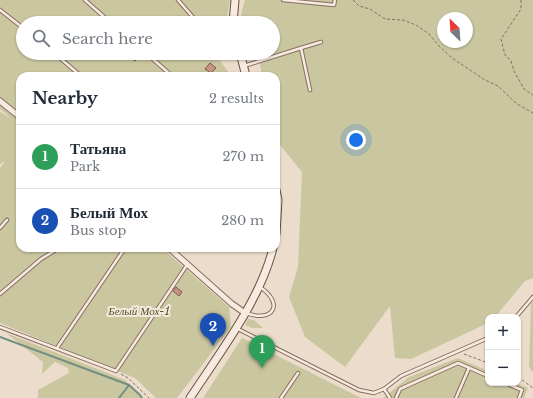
<!DOCTYPE html>
<html lang="en">
<head>
<meta charset="utf-8">
<style>
  body { margin:0; font-family:"Libre Baskerville",serif; background:#f6f6f7; color:#1f2937 }
  .controls { position:absolute; right:12px; bottom:12px; display:grid; overflow:hidden; border-radius:8px; box-shadow:0 1px 3px #0004 }
  .controls button { width:36px; height:36px; display:grid; place-items:center; padding:0; border:0; border-bottom:1px solid #e0e1e3; background:#fff; color:#1f2937; font:20px sans-serif }
  .compass { position:absolute; left:437px; top:12px; width:36px; height:36px; border-radius:50%; background:#fff; box-shadow:0 1px 3px #0004; rotate:335deg }
  .you { position:absolute; left:356px; top:140px; width:14px; height:14px; margin:-10px; border:3px solid #fff; border-radius:50%; background:#1a73e8; box-shadow:0 0 0 6px #1a73e833 }
  .badge { display:grid; place-items:center; width:26px; height:26px; border-radius:50%; background:#1a73e8; color:#fff; font-size:13px; font-weight:700 }
  .pin { position:absolute; translate:-50% -33px; filter:drop-shadow(0 1px 2px #0008) }
  .pin::after { content:''; position:absolute; top:21px; width:14px; height:12px; background:inherit; clip-path:polygon(0 0,100% 0,50% 100%) }
  .list { margin:0; padding:0; list-style:none }
  h2 { display:flex; justify-content:space-between; align-items:center; height:52px; margin:0; padding:0 16px; font-size:17px }
  h2 small { font-size:13px; font-weight:400; color:#747a83 }
  .list li { display:grid; grid-template-columns:26px 1fr auto; gap:12px; align-items:center; box-sizing:border-box; height:64px; padding:0 16px; border-top:1px solid #e0e1e3 }
  .list b { display:block; font-size:15px; white-space:nowrap }
  .list p { margin:0; font-size:13px; white-space:nowrap; color:#747a83 }
  .list em { font-size:13px; font-style:normal; color:#747a83 }
  .icon { flex:none; width:22px; height:22px; fill:none; stroke:currentColor; stroke-width:2; stroke-linecap:round; stroke-linejoin:round }
  .map { position:relative; flex:none; width:533px; height:398px; overflow:hidden }
  .search { position:absolute; background:#fff; box-shadow:0 1px 3px #0004; left:16px; top:16px; width:264px; height:44px; display:flex; align-items:center; gap:10px; box-sizing:border-box; padding:0 14px; border-radius:22px; color:#747a83; font-size:15px }
  .panel { position:absolute; background:#fff; box-shadow:0 1px 3px #0004; left:16px; top:72px; width:264px; height:180px; border-radius:12px }
  .map>svg:first-child { display:block }
  .green { fill:#c9c6a0; fill-rule:evenodd }
  .lines { fill:none; stroke-linecap:round; stroke-linejoin:round }
  .stream { stroke:#728f82; stroke-width:2 }
  .building { fill:#c69485; stroke:#855549 }
  .lane-casing { stroke:#886e61; stroke-width:4.5 }
  .street-casing { stroke:#886e61; stroke-width:7 }
  .secondary-casing { stroke:#6a5044; stroke-width:9 }
  .path { stroke:#886e61; stroke-width:1; stroke-dasharray:3 2; stroke-linecap:butt }
  .lane { stroke:#f7ebdf; stroke-width:2.5 }
  .street { stroke:#f7ebdf; stroke-width:5 }
  .secondary { stroke:#f7ebdf; stroke-width:7 }
  .labels { text-anchor:middle; stroke-width:4; stroke-linejoin:round; paint-order:stroke }
  .park-label { font-size:11px; font-style:italic; fill:#52542b; stroke:#f4e8db }
</style>
</head>
<body>
<div class="map">
<svg width="533" height="398" viewBox="0 0 533 398">
  <rect width="100%" height="100%" fill="#ecdccc"/>
  <g class="green">
    <path d="M0,0H230L226,23H23V53H220L219,59L231,76H20V248H162L229,307L231,327L177,398H156L135,378L0,323V168L5,161L0,164V112L11,118L0,109Z"/>
    <path d="M245,0H533V278L525,281L495,317H488V323L411,359L395,358L390,306L345,367L305,337L289,297L298,267L302,172L276,140V76H262L259,58L253,59L251,53H273V23H243L241,14ZM443,18H467V42H443Z"/>
    <path d="M533,302V373L529,366L531,304Z"/>
    <path d="M248,319L254,320L263,328H252L245,325Z"/>
    <path d="M6,333L125,380L143,398H38V390L69,373L68,368L55,362L42,374L43,362Z"/>
    <path d="M242,338L361,398H203Z"/>
    <path d="M458,358L488,371V383H516L528,388L524,398H383L409,377Z"/>
  </g>
  <g class="lines">
    <g class="stream">
      <path d="M0,337L129,385L140,395L142,398"/>
      <path d="M119,398L129,385"/>
    </g>
  </g>
  <g class="building">
    <path d="M132,53H134L139,57L135,61L129,56Z"/>
    <path d="M210,63L216,68L211,73L205,69Z"/>
    <path d="M176,287L182,292L179,296L173,291Z"/>
  </g>
  <g class="lines">
    <g class="lane-casing">
      <g id="lane">
        <path d="M85,0L111,23"/>
        <path d="M178,0L198,23"/>
        <path d="M283,0L334,5L335,0"/>
        <path d="M0,10L23,28"/>
        <path d="M301,48L321,42"/>
        <path d="M54,53L81,76"/>
        <path d="M146,53L172,76"/>
        <path d="M244,66L301,48L310,90"/>
        <path d="M0,228L7,220"/>
        <path d="M0,294L41,259L59,248"/>
        <path d="M246,313C273,323 285,304 260,287"/>
        <path d="M516,317L533,297"/>
        <path d="M0,327L116,371L187,265"/>
        <path d="M238,329L359,390L374,393L384,389L401,376L488,338"/>
        <path d="M57,348L125,248"/>
        <path d="M505,383L522,390L519,398"/>
        <path d="M384,389L390,398"/>
        <path d="M281,398L298,373"/>
        <path d="M396,398L400,389L458,363L488,376"/>
        <path d="M456,398L469,368"/>
      </g>
    </g>
    <g class="street-casing">
      <g id="street">
        <path d="M0,101L20,117"/>
        <path d="M169,248L232,304L245,313"/>
      </g>
    </g>
    <g class="secondary-casing">
      <g id="secondary">
        <path d="M233,23L235,0"/>
        <path d="M240,53L246,76"/>
        <path d="M276,190L278,200L276,234"/>
        <path d="M190,398C220,352 260,301 273,248"/>
      </g>
    </g>
    <g class="path">
      <path d="M353,0L359,6L370,9L385,19L403,20L416,25L429,34L438,45L452,58L485,80L498,86L517,104L533,113"/>
      <path d="M521,0V9L501,39L505,55L511,61L514,71L524,89L533,95"/>
      <path d="M464,354L488,363"/>
      <path d="M121,374L128,378L149,398"/>
      <path d="M518,377L533,388"/>
    </g>
    <use href="#lane" class="lane"/>
    <use href="#street" class="street"/>
    <use href="#secondary" class="secondary"/>
  </g>
  <g class="labels">
    <g class="park-label">
      <text x="139" y="315">Белый Мох-1</text>
    </g>
  </g>
</svg>
<div class="controls">
<button>+</button>
<button>−</button>
</div>
<svg class="compass" viewBox="-18 -18 36 36"><path d="M0-13l5 13h-10z" fill="#e53935"/><path d="M0 13l5-13h-10z" fill="#747a83"/></svg>
<div class="you"></div>
<div class="pin badge" style="left:262px;top:368px;background:#2e9e5b">1</div>
<div class="pin badge" style="left:213px;top:346px;background:#1a4fb4">2</div>
<div class="search"><svg class="icon" aria-label="search" viewBox="0 0 24 24"><circle cx="10" cy="10" r="6"/><path d="M15 15l6 6"/></svg>Search here</div>
<section class="panel">
<h2>Nearby<small>2 results</small></h2>
<ul class="list">
<li><span class="badge" style="background:#2e9e5b">1</span><div><b>Татьяна</b><p>Park</p></div><em>270 m</em></li>
<li><span class="badge" style="background:#1a4fb4">2</span><div><b>Белый Мох</b><p>Bus stop</p></div><em>280 m</em></li>
</ul>
</section>
</div>
</body>
</html>
